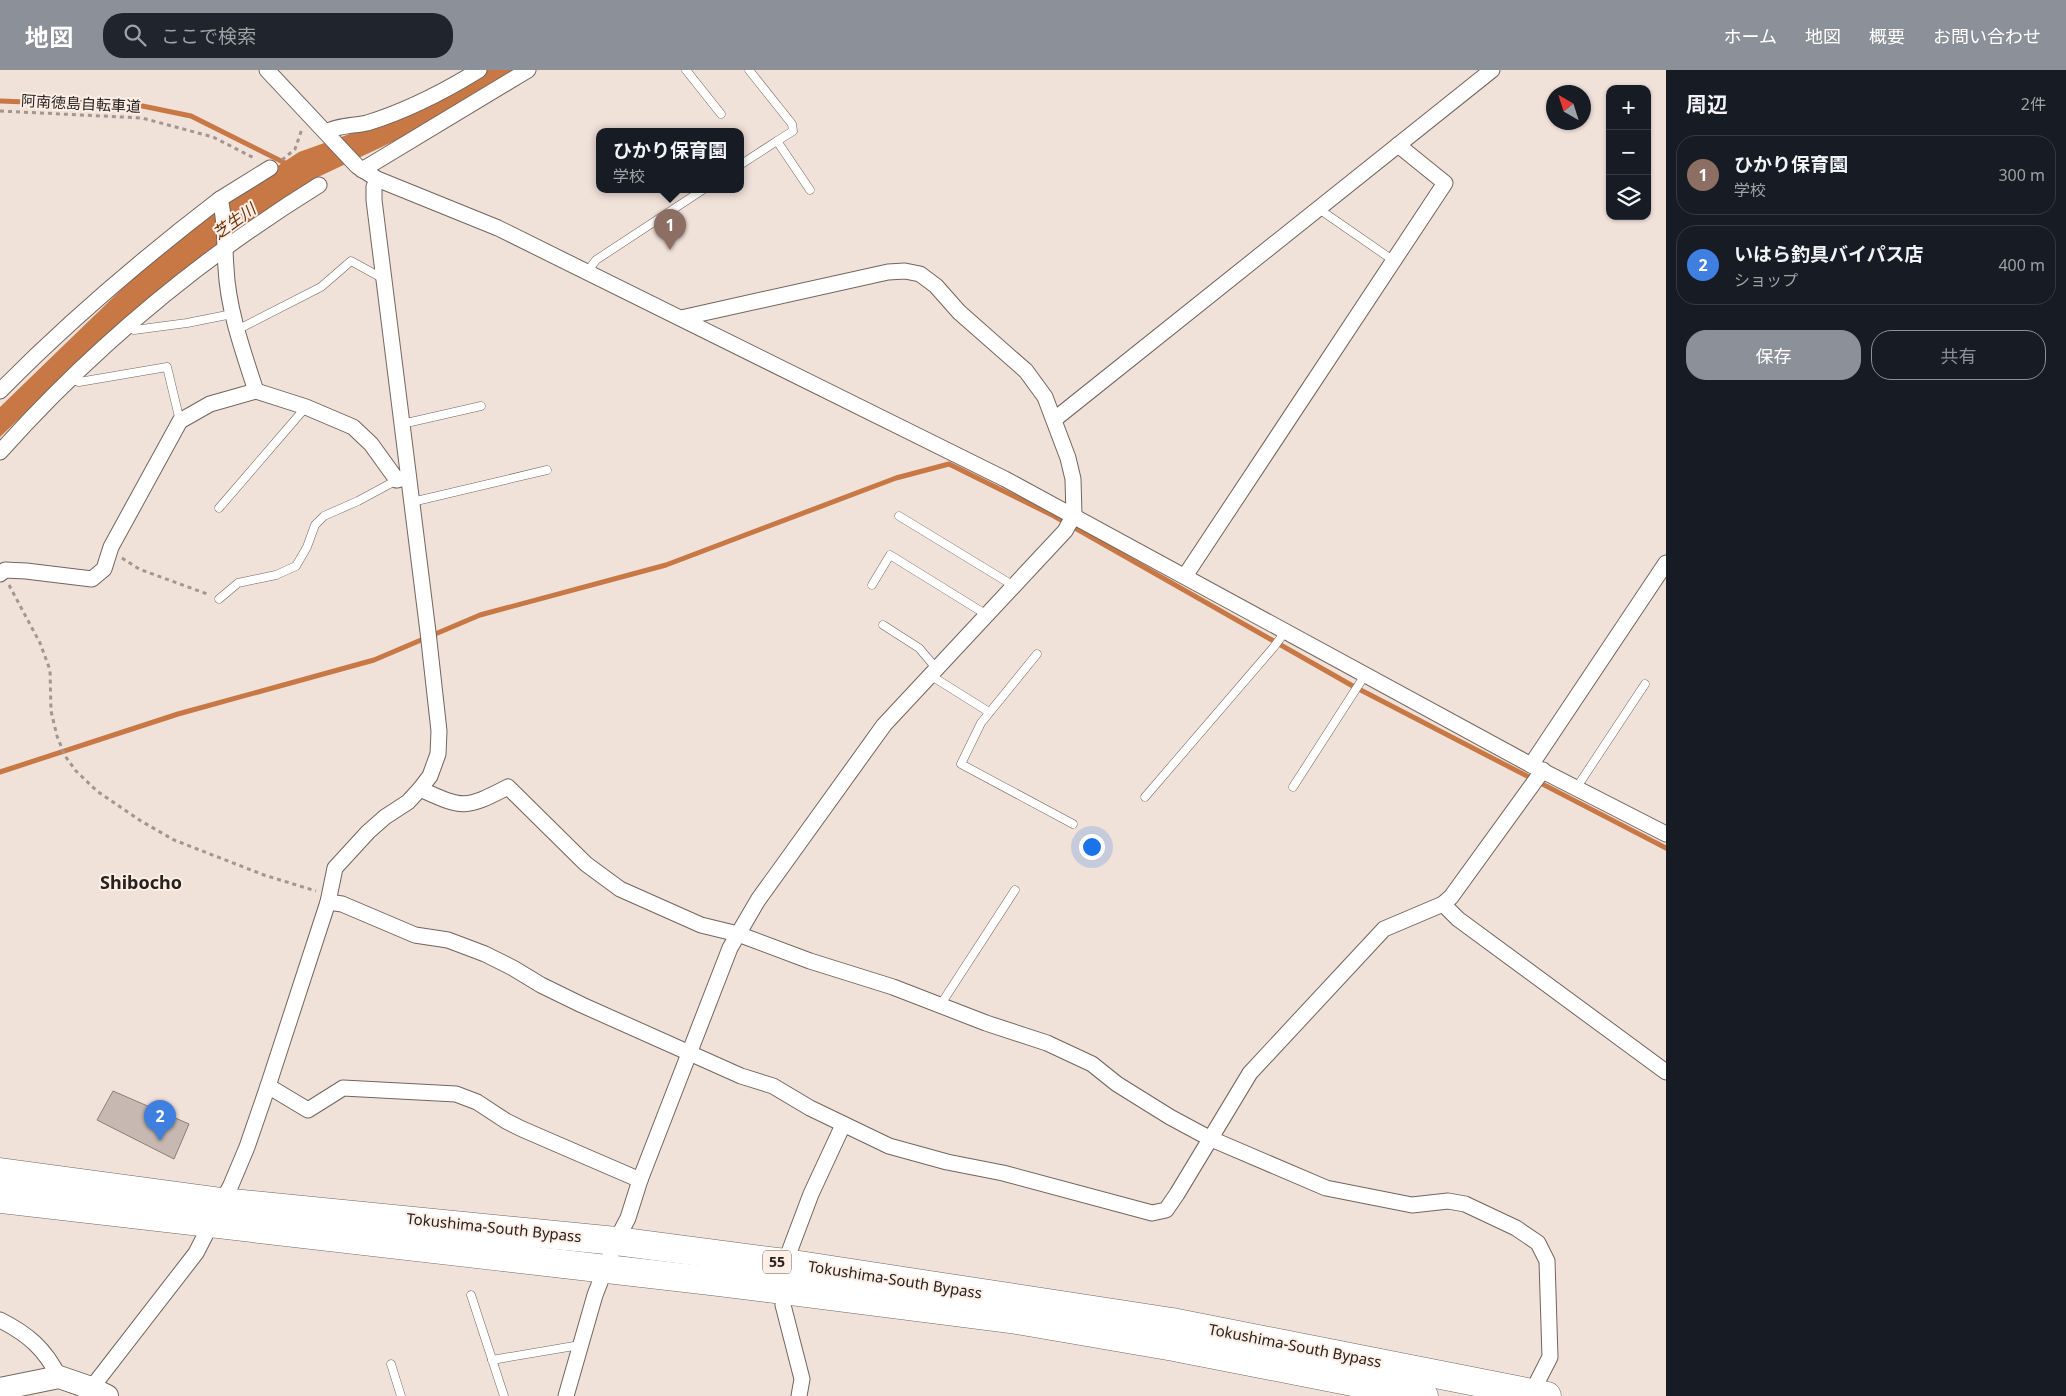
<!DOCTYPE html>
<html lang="ja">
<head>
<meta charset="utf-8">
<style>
  body { margin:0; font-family:"Noto Sans","Noto Sans JP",sans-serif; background:#20242c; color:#f1f3f6 }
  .controls { position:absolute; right:15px; top:15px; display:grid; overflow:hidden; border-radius:10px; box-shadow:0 1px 4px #0004 }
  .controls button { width:45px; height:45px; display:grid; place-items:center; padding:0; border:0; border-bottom:1px solid #363941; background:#171b24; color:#f1f3f6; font:25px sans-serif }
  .compass { position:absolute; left:1546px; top:15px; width:45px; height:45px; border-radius:50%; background:#171b24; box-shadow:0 1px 4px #0004; rotate:321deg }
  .you { position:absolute; left:1091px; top:776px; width:18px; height:18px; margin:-12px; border:4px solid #fff; border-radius:50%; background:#1a73e8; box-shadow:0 0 0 8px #1a73e833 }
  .badge { display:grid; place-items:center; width:32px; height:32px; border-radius:50%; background:#8c9099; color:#fff; font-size:16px; font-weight:700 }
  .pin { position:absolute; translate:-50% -41px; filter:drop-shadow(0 1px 2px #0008) }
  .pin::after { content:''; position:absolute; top:26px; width:18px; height:15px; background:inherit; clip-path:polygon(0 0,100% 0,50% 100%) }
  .popup { position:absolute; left:596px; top:58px; width:148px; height:65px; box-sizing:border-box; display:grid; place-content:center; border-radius:10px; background:#171b24; filter:drop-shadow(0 1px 4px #0005); font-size:16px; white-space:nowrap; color:#9ea1a6 }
  .popup b { font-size:19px; color:#f1f3f6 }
  .popup::after { content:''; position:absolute; left:50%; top:100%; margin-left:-10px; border:10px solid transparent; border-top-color:#171b24 }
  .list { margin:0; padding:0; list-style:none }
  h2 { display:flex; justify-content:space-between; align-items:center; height:65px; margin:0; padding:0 20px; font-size:21px }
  h2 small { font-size:16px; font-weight:400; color:#9ea1a6 }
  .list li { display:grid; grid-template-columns:32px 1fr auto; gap:15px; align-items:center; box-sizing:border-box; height:80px; margin:0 10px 10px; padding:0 10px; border:1px solid #363941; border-radius:20px }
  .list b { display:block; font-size:19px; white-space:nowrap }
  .list p { margin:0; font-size:16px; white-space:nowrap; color:#9ea1a6 }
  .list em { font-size:16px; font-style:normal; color:#9ea1a6 }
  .actions { display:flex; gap:10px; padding:15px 20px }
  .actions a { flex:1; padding:11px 0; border:1px solid #8c9099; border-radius:20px; text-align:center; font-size:18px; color:#8c9099 }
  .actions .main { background:#8c9099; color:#fff }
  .icon { flex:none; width:28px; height:28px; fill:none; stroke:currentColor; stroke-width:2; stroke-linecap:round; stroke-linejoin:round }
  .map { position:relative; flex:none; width:1666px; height:1326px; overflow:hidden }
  header { display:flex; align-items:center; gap:30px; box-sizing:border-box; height:70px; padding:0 25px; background:#8c9099; color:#fff }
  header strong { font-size:24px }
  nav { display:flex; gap:28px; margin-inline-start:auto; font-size:18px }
  .search { width:350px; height:45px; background:#20242c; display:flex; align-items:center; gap:12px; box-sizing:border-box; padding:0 18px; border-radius:20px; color:#9ea1a6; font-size:19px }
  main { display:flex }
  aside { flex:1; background:#171b24 }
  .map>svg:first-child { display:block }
  .water { fill:#c87845 }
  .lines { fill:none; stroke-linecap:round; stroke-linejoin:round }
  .stream { stroke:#c87845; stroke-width:5 }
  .building { fill:#c7b9b2; stroke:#8b7e77 }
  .lane-casing { stroke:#71655e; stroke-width:9 }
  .street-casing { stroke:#71655e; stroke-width:17 }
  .secondary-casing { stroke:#71655e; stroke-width:24 }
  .highway-casing { stroke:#71655e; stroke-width:29 }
  .path { stroke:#a19690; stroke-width:3; stroke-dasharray:4 4; stroke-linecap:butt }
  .lane { stroke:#fff; stroke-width:8 }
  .street { stroke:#fff; stroke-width:15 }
  .secondary { stroke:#fff; stroke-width:22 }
  .highway { stroke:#fff; stroke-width:28 }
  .labels { text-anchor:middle; stroke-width:4; stroke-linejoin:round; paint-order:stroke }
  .shield { fill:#fdeee6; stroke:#675f5b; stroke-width:1 }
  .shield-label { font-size:14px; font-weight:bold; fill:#27221f }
  .street-label { font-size:15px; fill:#27221f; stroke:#fdeee6 }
  .water-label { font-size:16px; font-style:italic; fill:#68330c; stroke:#fdeee6 }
  .quarter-label { font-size:18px; font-weight:bold; fill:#27221f; stroke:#fdeee6 }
</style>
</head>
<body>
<header>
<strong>地図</strong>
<div class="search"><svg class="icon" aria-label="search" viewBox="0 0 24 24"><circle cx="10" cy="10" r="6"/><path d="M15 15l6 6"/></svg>ここで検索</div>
<nav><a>ホーム</a><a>地図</a><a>概要</a><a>お問い合わせ</a></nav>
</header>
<main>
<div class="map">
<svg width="1666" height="1326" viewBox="0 0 1666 1326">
  <rect width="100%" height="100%" fill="#f0e1d9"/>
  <path class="water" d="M485,0H513L403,67L316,108L195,192L121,251L0,367V337L158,184L232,126L299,82L358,61Z"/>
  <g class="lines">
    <g class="stream">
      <path d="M0,31L52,33L123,32L191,46L289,95"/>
      <path d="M0,702L178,644L374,590L480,545L666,495L896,408L949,394L1054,446L1351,615L1666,778"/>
    </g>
  </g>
  <path class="building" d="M113,1021L189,1054L174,1089L97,1050Z"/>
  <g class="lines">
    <g class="lane-casing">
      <g id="lane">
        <path d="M686,0L721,44"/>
        <path d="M749,0L792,54L793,61L777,71L810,120"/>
        <path d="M740,95L777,71"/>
        <path d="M1319,139L1394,191"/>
        <path d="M587,202L596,190L704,119"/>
        <path d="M127,256L134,260L187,253L232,244"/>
        <path d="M237,260L321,217L351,191L382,208"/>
        <path d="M72,309L79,312L167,297L180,351"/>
        <path d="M402,354L481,336"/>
        <path d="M412,432L547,400"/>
        <path d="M219,438L306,337"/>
        <path d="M899,446L1014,516"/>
        <path d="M872,515L890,485L987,545"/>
        <path d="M219,529L238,513L276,505L296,496L307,477L315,455L324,446L358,431L397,410"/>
        <path d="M883,555L919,578L936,598"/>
        <path d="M1037,584L981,653L961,694L1073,754"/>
        <path d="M930,605L989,642"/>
        <path d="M1293,717L1365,605"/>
        <path d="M1577,717L1645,614"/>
        <path d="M1145,727L1273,578L1285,562"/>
        <path d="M941,934L1015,820"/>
        <path d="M471,1225L504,1326"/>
        <path d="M492,1290L580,1275"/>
        <path d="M391,1294L401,1326"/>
      </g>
    </g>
    <g class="street-casing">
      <g id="street">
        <path d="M267,0L357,96L377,109L498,158L1005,409L1531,695L1666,764"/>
        <path d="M326,62C338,55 354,56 367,53C406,41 445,21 479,0"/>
        <path d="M362,100L528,0"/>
        <path d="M220,129L270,98"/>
        <path d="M0,321C68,252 143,188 220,129C226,152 224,175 226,198C228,240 243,281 256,321"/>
        <path d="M1055,349L1492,0"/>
        <path d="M0,382C92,279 201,188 319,115"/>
        <path d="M0,504L5,500L26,501L92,509L104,499L111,477L180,351L210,334L256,321L306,337L353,357L371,374L397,410L408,407"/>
        <path d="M1185,506L1445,113L1398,75"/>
        <path d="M1531,695L1666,493"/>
        <path d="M420,719C464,739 465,739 508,717L586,794L620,819L701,855L738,864L810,891L893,917L986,953L1047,973L1092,994L1117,1014L1170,1047L1209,1068L1326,1118L1412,1135L1448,1131L1465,1134L1516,1158L1538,1173L1547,1191L1550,1287L1530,1326"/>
        <path d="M328,832L342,834L415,865L448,870L485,884L513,898L541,915L582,935L741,1006L773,1016L810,1038L889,1076L947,1092L1003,1103L1152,1143L1166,1140L1177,1124L1250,1003L1384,859L1443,834L1451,827L1543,700"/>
        <path d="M1443,834L1458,849L1666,1002"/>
        <path d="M268,1016L308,1040L343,1018L456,1024L477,1032L506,1051L522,1059L640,1110"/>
        <path d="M785,1193L811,1124L843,1055"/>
        <path d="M785,1220L783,1235L802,1309L799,1326"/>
        <path d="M0,1250C28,1264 45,1279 59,1307"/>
        <path d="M86,1325L196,1183L231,1115L247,1077L268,1016L328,832L335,798L368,762L385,747L408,732L420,719L430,706L438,684L439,661L428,562L374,130V117L377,109"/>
        <path d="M566,1326L595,1225L616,1171L628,1148L640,1110L730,878L758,830L884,655L1065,461L1074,445L1073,409L1068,388L1045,327L1026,301L959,242L936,216L920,204L905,201L888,202L681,248"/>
      </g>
    </g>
    <g class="secondary-casing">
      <path id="secondary" d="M0,1319L59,1307L91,1318L107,1326"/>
    </g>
    <g class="highway-casing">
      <g id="highway">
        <path d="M0,1102L222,1132L616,1171L785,1193L1172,1252L1547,1326"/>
        <path d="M0,1129L711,1211L1011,1249L1174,1277L1424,1326"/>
      </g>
    </g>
    <g class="path">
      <path d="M0,41L142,48L213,67L256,89"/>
      <path d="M282,90L295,79L302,59"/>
      <path d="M122,488L139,499L210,525"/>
      <path d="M9,515L40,573L50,600L51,641L57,666L65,686L76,701L97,721L141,751L174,770L264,805L316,821"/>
    </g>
    <use href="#lane" class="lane"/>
    <use href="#street" class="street"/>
    <use href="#secondary" class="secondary"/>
    <use href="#highway" class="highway"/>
  </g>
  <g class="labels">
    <rect class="shield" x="763" y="1180.5" width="28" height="23" rx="4"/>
    <g class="shield-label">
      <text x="777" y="1197">55</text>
    </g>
    <g class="street-label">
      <text transform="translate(81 34) rotate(3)" y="5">阿南徳島自転車道</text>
      <text transform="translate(494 1158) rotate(6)" y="5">Tokushima-South Bypass</text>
      <text transform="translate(895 1210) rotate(9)" y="5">Tokushima-South Bypass</text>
      <text transform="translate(1295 1276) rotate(11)" y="5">Tokushima-South Bypass</text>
    </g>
    <g class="water-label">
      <text transform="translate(234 151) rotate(-36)" y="6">芝生川</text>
    </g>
    <g class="quarter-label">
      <text x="141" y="819">Shibocho</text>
    </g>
  </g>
</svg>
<div class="controls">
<button>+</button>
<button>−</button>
<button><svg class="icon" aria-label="layers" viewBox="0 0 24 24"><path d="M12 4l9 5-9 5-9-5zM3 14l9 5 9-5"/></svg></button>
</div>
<svg class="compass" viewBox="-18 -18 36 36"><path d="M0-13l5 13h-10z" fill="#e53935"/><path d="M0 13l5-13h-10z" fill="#9ea1a6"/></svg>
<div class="you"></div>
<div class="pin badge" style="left:670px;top:180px;background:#8d6e63">1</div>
<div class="popup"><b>ひかり保育園</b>学校</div>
<div class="pin badge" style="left:160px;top:1071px;background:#3f7fe0">2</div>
</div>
<aside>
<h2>周辺<small>2件</small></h2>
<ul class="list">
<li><span class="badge" style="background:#8d6e63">1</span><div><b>ひかり保育園</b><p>学校</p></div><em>300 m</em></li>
<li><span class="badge" style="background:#3f7fe0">2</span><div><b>いはら釣具バイパス店</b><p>ショップ</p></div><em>400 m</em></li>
</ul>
<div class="actions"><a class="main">保存</a><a>共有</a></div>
</aside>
</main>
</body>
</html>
